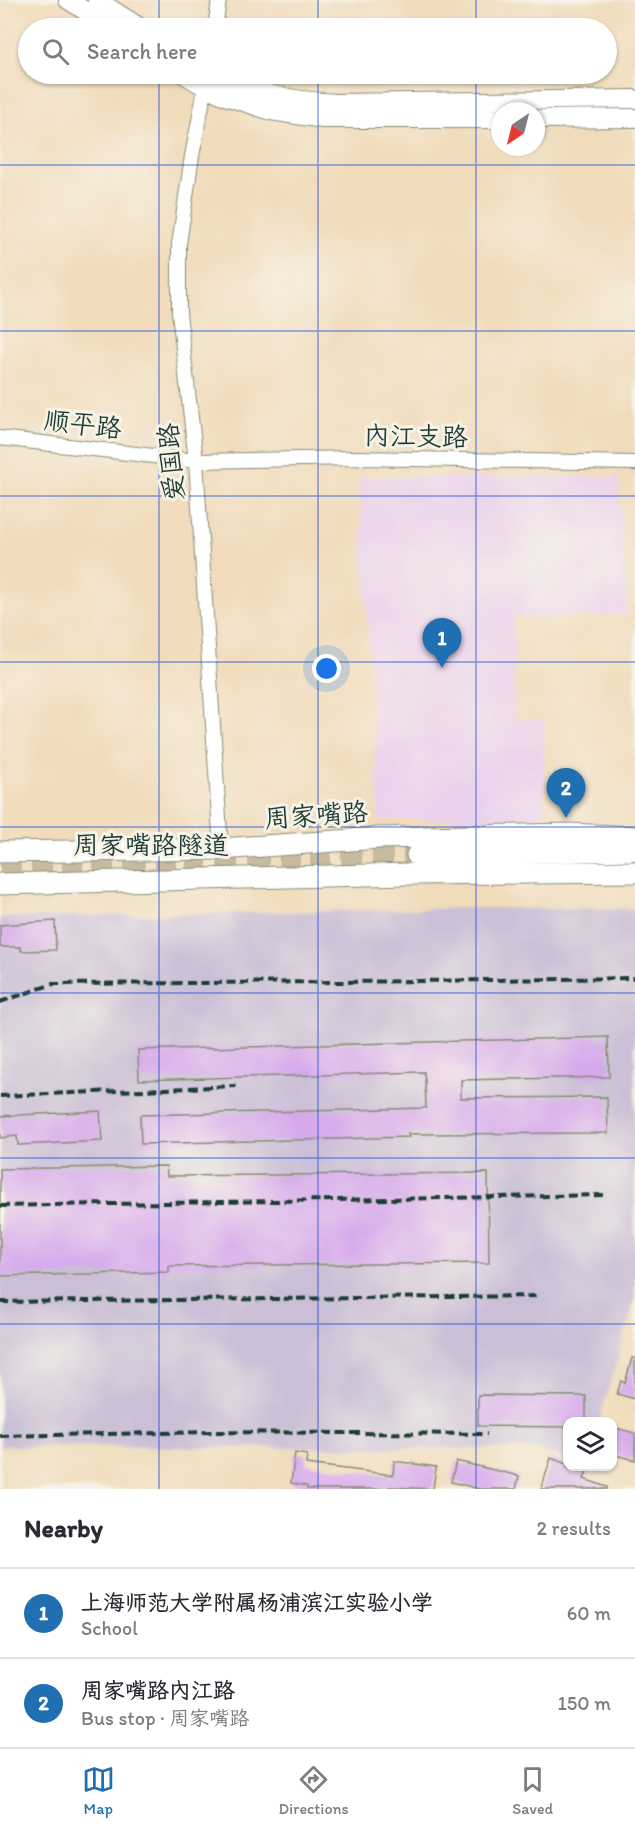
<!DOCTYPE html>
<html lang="en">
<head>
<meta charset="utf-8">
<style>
  body { margin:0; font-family:Itim,"LXGW WenKai TC",sans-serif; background:#f2f2f3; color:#2b2b33 }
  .controls { position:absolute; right:18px; bottom:18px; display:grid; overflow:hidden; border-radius:12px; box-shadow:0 2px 4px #0004 }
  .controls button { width:54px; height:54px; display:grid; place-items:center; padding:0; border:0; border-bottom:2px solid #e1e1e2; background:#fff; color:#2b2b33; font:30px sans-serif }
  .compass { position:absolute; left:491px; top:102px; width:54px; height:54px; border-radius:50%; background:#fff; box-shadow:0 2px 4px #0004; rotate:215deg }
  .you { position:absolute; left:327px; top:669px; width:21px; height:21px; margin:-15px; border:4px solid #fff; border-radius:50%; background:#1a73e8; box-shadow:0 0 0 9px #1a73e833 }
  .badge { display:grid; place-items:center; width:39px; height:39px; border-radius:50%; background:#1f6fb2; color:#fff; font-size:20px; font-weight:700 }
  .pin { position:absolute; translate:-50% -50px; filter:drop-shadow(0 2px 3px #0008) }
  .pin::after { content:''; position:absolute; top:32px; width:21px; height:18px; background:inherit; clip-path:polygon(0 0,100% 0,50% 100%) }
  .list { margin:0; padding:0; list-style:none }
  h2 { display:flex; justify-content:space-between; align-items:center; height:78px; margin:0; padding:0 24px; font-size:26px }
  h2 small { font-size:20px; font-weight:400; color:#7c7c81 }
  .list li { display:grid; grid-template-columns:39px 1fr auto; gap:18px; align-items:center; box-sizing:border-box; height:90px; padding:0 24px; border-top:2px solid #e1e1e2 }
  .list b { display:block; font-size:22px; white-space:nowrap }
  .list p { margin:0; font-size:20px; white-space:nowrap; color:#7c7c81 }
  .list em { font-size:20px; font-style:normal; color:#7c7c81 }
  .icon { flex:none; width:33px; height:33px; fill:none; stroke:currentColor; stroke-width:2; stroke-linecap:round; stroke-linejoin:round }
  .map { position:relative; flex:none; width:635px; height:1489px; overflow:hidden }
  .search { position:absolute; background:#fff; box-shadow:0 2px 4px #0004; left:18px; right:18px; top:18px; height:66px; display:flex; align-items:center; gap:15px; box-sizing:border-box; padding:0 21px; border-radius:33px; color:#7c7c81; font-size:22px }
  .sheet { height:258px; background:#fff }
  nav { display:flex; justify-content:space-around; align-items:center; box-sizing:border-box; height:84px; border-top:2px solid #e1e1e2; background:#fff; font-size:16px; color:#7c7c81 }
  nav a { display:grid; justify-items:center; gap:3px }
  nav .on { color:#1f6fb2 }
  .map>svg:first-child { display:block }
  .built { fill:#ead1ec }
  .industrial { fill:#cabfd6 }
  .building { fill:#d6a9ec }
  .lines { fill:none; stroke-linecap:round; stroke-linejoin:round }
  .primary-tunnel { stroke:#c6bb9f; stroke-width:21; stroke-dasharray:21 10; stroke-linecap:butt }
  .minor-casing { stroke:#888c77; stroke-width:16 }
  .secondary-casing { stroke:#888c77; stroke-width:20 }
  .primary-casing { stroke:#888c77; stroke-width:23 }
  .minor { stroke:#fff; stroke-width:14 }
  .secondary { stroke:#fff; stroke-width:18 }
  .primary { stroke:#fff; stroke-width:21 }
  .rail { stroke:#1f3d34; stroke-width:4; stroke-dasharray:9 4.5; stroke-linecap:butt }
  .grid { fill:none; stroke:#1d4ed8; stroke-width:1.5; stroke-opacity:0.55 }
  .labels { text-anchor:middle; stroke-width:6; stroke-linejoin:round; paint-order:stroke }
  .street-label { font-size:26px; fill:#1f3d34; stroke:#f7f3e8 }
</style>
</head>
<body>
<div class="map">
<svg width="635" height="1489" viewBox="0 0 635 1489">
  <rect width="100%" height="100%" fill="#f7f3e8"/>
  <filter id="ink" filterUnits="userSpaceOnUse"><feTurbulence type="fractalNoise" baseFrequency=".0167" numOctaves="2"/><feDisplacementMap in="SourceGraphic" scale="12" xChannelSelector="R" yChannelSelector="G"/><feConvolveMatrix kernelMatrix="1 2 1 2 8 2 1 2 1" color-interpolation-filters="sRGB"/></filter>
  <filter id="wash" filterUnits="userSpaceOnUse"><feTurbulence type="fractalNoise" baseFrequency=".008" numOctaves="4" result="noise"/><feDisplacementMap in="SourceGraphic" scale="24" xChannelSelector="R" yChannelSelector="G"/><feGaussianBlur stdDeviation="1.35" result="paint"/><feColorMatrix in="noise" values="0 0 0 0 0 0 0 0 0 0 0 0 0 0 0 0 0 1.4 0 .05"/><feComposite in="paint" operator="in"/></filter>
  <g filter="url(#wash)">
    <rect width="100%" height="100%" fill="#f0dbba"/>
    <path class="built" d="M359,477H618L628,615L514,617V719L544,720V819L379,820Z"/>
    <path class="industrial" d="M467,908L635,909V1298L599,1421L568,1422L567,1459L532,1449L0,1446V918Z"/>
    <g id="blocks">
      <g class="building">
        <path d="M55,921L56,950L21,951V947H0V925Z"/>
        <path d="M608,1037L609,1077L461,1080V1098L607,1097L608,1133L408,1134L409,1137L141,1144L140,1115L426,1108L425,1081L424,1072L139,1080L138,1050Z"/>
        <path d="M100,1111L102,1141L18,1145L17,1136L0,1138V1116Z"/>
        <path d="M166,1166L167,1176L488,1173L489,1263L169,1266V1272L0,1276V1169Z"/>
        <path d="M632,1358H635V1399L617,1394L621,1381L625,1383Z"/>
        <path d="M478,1395L586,1396V1422H567V1427L478,1426Z"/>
        <path d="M612,1427L635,1433V1460L612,1454Z"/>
        <path d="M295,1453L307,1455L306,1464L393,1475L394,1461L436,1467L433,1489L389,1487V1489H307V1486L291,1483Z"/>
        <path d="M551,1458L567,1464V1467H575L587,1471L584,1479L607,1487V1489H541Z"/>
        <path d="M456,1461L519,1476L516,1489H480L451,1482Z"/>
      </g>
    </g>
  </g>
  <g filter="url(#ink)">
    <use href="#blocks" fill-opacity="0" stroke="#888c77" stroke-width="1.5"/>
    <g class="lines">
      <path class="primary-tunnel" d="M0,864L417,855"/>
      <g class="minor-casing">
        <g id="minor">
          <path d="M215,28L219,0"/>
          <path d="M207,79L192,156L179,244V313L196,461L221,849"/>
          <path d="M0,438L196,461L357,458L635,463"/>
        </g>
      </g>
      <g class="secondary-casing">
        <g id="secondary">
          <path d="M68,0L112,28"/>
          <path d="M97,0L141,28"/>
          <path d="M184,74L205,87L228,97L271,111L323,119H500"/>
          <path d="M212,74C255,93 290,101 337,103L635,99"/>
          <path d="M536,119L635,118"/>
        </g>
      </g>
      <g class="primary-casing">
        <g id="primary">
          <path d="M0,852L221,849L379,838L569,834L635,837"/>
          <path d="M417,855L631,850"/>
          <path d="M0,884L409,874L635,872"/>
        </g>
      </g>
      <use href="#minor" class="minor"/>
      <use href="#secondary" class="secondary"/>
      <use href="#primary" class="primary"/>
      <g class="rail">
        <path d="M0,1002L53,984L344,982L635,978"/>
        <path d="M0,1096L236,1086"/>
        <path d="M0,1206L607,1195"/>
        <path d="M0,1302L540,1296"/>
        <path d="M0,1436L211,1432L487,1434"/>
      </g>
    </g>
  </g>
  <path class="grid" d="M159,0V28M318,0V28M476,0V28M159,74V1489M318,74V1489M476,74V1489M0,165H635M0,331H635M0,496H635M0,662H635M0,827H635M0,993H635M0,1158H635M0,1324H635"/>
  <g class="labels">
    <g class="street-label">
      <text transform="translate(83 424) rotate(7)" y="9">顺平路</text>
      <text transform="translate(416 436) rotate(1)" y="9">内江支路</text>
      <text transform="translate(171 462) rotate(-95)" y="9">爱国路</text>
      <text transform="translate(316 815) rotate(-4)" y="9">周家嘴路</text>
      <text x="151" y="854">周家嘴路隧道</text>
    </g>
  </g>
</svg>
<div class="controls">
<button><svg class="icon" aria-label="layers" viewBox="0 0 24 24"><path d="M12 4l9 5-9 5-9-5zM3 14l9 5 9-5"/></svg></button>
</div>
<svg class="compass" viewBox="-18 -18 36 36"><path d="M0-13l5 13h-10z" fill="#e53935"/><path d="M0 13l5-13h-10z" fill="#7c7c81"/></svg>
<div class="you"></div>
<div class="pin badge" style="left:442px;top:668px">1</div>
<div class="pin badge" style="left:566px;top:818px">2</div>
<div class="search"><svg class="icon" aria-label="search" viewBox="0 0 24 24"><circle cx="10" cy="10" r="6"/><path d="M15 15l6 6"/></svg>Search here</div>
</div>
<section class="sheet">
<h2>Nearby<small>2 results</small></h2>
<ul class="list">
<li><span class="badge">1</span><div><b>上海师范大学附属杨浦滨江实验小学</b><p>School</p></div><em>60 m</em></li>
<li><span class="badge">2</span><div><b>周家嘴路内江路</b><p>Bus stop · 周家嘴路</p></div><em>150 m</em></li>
</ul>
</section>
<nav>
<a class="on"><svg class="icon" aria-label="map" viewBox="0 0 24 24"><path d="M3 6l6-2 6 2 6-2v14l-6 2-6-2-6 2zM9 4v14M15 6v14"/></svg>Map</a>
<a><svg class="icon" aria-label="directions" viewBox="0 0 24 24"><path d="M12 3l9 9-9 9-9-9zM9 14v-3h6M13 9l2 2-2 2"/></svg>Directions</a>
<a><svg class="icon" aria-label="saved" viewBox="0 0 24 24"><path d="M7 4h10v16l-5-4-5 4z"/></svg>Saved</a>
</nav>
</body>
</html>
